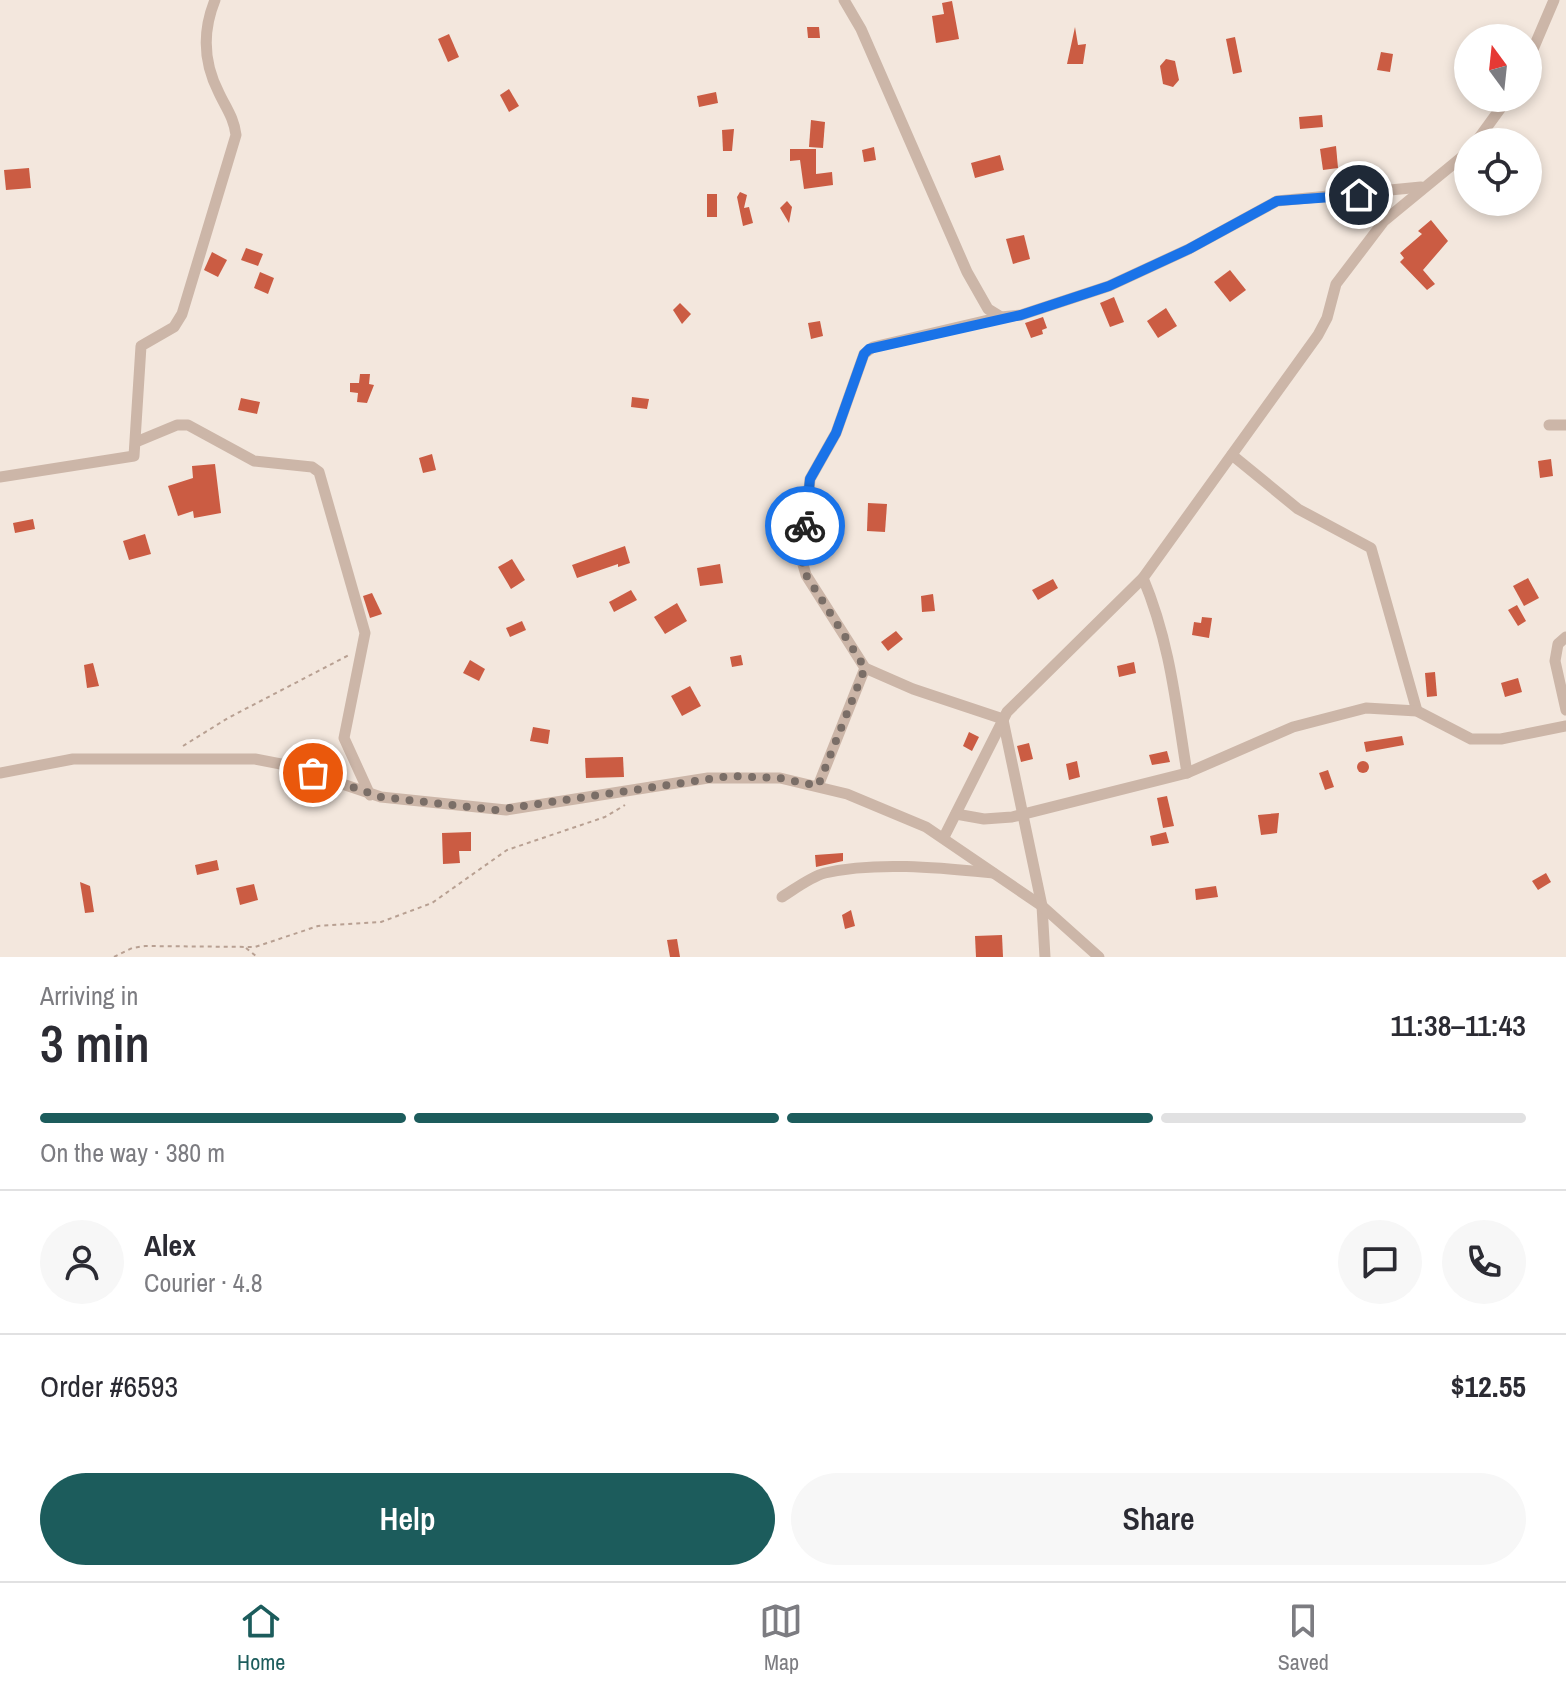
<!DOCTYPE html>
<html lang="en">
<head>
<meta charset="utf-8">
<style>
	body { margin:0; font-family:"Archivo Narrow",sans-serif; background:#f7f7f7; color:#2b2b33; height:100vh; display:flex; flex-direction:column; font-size:30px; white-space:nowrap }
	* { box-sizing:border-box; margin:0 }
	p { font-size:26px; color:#7c7c81 }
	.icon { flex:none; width:44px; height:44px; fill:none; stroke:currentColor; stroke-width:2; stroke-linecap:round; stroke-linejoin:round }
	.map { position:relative; height:957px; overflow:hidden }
	.drawer { display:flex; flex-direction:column; background:#fff; flex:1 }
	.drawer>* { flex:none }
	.needle { width:52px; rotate:345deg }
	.tools { position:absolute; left:1454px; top:24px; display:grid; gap:16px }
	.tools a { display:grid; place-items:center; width:88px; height:88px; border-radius:50%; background:#fff; box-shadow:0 4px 12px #0003; font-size:40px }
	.pin { position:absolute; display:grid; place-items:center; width:68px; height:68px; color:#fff; margin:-34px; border:4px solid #fff; border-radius:50%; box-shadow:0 2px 8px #0007 }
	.courier { position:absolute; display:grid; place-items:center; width:80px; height:80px; margin:-40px; border:6px solid #1a73e8; border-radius:50%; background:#fff; color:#222; box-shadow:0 2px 10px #0007 }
	.summary em { font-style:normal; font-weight:600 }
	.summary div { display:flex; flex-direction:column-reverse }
	.summary { display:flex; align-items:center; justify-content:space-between; height:136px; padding:0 40px }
	h1 { font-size:52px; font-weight:600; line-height:60px }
	.bar { display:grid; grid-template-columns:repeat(4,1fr); gap:12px 8px; align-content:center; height:96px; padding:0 40px }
	.bar i { height:10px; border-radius:6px; background:#e1e1e2 }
	.bar .selected { background:#1c5c5c }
	.bar p { grid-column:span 4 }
	.line { display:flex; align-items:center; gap:20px; padding:0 40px; border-top:2px solid #e1e1e2 }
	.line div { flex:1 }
	.round { display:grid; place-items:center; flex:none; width:84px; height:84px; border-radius:42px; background:#f7f7f7 }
	.primary-button { display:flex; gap:16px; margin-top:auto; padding:16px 40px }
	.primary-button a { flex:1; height:92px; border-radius:48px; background:#1c5c5c; color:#fff; font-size:32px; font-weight:600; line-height:92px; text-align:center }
	.primary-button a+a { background:#f7f7f7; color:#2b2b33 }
	.tab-bar { display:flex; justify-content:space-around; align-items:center; height:112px; border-top:2px solid #e1e1e2; background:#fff; font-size:22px; color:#7c7c81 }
	.tab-bar a { display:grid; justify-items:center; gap:4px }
	.tab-bar .selected { color:#1c5c5c }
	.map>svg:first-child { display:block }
	.building { fill:#cb5c43 }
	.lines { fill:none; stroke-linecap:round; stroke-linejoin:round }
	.path { stroke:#b8a092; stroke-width:2; stroke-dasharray:4 4; stroke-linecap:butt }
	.minor { stroke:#ccb6a8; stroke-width:11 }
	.done { stroke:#7a6e67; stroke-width:8; stroke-dasharray:0 14.4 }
	.route { stroke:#1a73e8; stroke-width:10 }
</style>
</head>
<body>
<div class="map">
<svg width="1566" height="957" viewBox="0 0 1566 957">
	<rect width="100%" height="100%" fill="#f3e7dd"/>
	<g class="building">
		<path d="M952,1L959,39L936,43L932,16L944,14L942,3Z"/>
		<path d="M807,27H819L820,38H808Z"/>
		<path d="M1075,27L1078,45L1086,44L1083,64H1067Z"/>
		<path d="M449,34L459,57L448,62L438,39Z"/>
		<path d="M1235,37L1242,72L1233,74L1226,39Z"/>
		<path d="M1381,52L1393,54L1390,72L1377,70Z"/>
		<path d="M1166,59L1175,61L1179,80L1173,87L1163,84L1160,66Z"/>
		<path d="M509,89L519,106L509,112L500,95Z"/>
		<path d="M716,92L718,103L699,107L697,96Z"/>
		<path d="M1322,115L1323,127L1300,129L1299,117Z"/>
		<path d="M811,120L825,122L823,148L809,147Z"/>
		<path d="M734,129L732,151H723L722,130Z"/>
		<path d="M1336,146L1338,168L1323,170L1320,149Z"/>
		<path d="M874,147L876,160L864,162L862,150Z"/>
		<path d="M790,149H816V174L832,172L833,185L804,189L800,160L790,161Z"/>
		<path d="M1000,155L1004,170L975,178L971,163Z"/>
		<path d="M29,168L31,188L6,190L4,170Z"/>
		<path d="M740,192L747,195L744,208L749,207L753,223L743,226L737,197Z"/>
		<rect x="707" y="194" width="10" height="23"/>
		<path d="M787,201L792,207L789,223L780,208Z"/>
		<path d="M1431,220L1448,241L1423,270L1435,284L1427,290L1400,262L1404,258L1400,253L1422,234L1418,231Z"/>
		<path d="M1024,235L1030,259L1013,264L1006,239Z"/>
		<path d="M246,248L263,254L258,266L241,260Z"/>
		<path d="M212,252L227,260L218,277L204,270Z"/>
		<path d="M1230,270L1246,290L1230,302L1214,282Z"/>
		<path d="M260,272L274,278L268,294L254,288Z"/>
		<path d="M1114,297L1124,322L1110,327L1100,303Z"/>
		<path d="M680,303L691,314L682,324L673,310Z"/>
		<path d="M1166,308L1177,326L1158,338L1147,321Z"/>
		<path d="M1043,317L1047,328L1042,330L1043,334L1031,338L1025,323Z"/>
		<path d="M820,321L823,336L811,339L808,323Z"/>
		<path d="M360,374H370L369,384L374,385L367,403L357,402L358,393L350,392V383H359Z"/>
		<path d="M632,397L649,399L647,409L631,407Z"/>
		<path d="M241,398L260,402L257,414L238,410Z"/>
		<path d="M432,454L436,470L423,473L419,458Z"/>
		<path d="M1551,459L1553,476L1540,478L1538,461Z"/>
		<path d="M215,464L221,513L194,518L193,511L178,516L168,486L193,478L192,466Z"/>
		<path d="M868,503L887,504L885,532L867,531Z"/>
		<path d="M33,519L35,529L15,533L13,523Z"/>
		<path d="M145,534L151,554L129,560L123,541Z"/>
		<path d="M625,546L630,563L618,567V564L577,578L572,565Z"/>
		<path d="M512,559L525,580L511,589L498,567Z"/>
		<path d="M720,564L723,583L700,586L697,568Z"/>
		<path d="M1528,578L1539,598L1524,606L1513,586Z"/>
		<path d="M1053,579L1058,588L1038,600L1032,590Z"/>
		<path d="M631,590L637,600L614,612L609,602Z"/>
		<path d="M372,593L382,614L370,618L363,596Z"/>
		<path d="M933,594L935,611L922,612L921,596Z"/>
		<path d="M677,603L687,621L665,634L654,617Z"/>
		<path d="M1517,605L1526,621L1518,626L1508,610Z"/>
		<path d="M1202,617L1212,618L1209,638L1192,635L1194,622L1201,623Z"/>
		<path d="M522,621L526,630L510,637L506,628Z"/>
		<path d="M896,631L903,639L888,651L881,642Z"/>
		<path d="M741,655L743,665L732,667L730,657Z"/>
		<path d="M470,660L485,669L479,681L463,673Z"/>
		<path d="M1134,662L1136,673L1119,677L1117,666Z"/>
		<path d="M93,663L99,686L87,688L84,665Z"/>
		<path d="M1435,672L1437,696L1427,697L1425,673Z"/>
		<path d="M1518,678L1522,692L1505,697L1501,683Z"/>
		<path d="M690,686L701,706L682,716L671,696Z"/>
		<path d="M533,727L550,730L548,744L530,741Z"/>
		<path d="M969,732L979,737L972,751L963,746Z"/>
		<path d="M1402,736L1404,745L1366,752L1364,742Z"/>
		<path d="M1029,743L1033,759L1021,762L1017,746Z"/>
		<path d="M1167,751L1170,762L1152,765L1149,755Z"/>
		<path d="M623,757L624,777L586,778L585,758Z"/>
		<circle cx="1363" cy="767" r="6"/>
		<path d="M1077,761L1080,777L1069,780L1066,764Z"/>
		<path d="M1328,770L1334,787L1325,790L1319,773Z"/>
		<path d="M1167,796L1174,826L1163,828L1157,798Z"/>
		<path d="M1279,813L1277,833L1261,835L1258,815Z"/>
		<path d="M471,832V851H459L460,863L443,864L442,833Z"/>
		<path d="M1166,832L1169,843L1152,846L1150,836Z"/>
		<path d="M843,853V861L816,867L815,855Z"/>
		<path d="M217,860L219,870L197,875L195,865Z"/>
		<path d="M1546,873L1551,882L1538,890L1532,881Z"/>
		<path d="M80,882L90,886L94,912L85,913Z"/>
		<path d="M254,884L258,900L240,905L236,888Z"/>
		<path d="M1216,886L1218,897L1196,900L1195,889Z"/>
		<path d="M851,910L855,926L845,929L842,915Z"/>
		<path d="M1002,935L1003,957H976L975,936Z"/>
		<path d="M677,939L680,957H670L667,940Z"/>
	</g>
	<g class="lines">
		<g class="path">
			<path d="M183,746L228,718L349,655"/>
			<path d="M246,948L257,957"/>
			<path d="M114,957L132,948L145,946L255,947L318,926L381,922L432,903L507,850L605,817L625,805"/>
		</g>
		<g class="minor">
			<path d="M844,0L861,29L967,272L988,309L1001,317L1021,315L1109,286L1189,249L1277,201L1421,187"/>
			<path d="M1528,61L1554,0"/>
			<path d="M1476,142L1508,98"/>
			<path d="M1001,317L873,347L864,354L836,433L810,479L802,561L806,575L865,668L913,689L1003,719"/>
			<path d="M1549,425H1566"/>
			<path d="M136,442L177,425H188L254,461L312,467L319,472L365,633L344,738L370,795"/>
			<path d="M1232,455L1298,509L1371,548L1417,711"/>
			<path d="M0,477L134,456L141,346L174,327L182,314L236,135C234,118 226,108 219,93C203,62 202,32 215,0"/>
			<path d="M1143,578C1170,642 1176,705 1187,773"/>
			<path d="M1566,637L1558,644L1555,661L1566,710"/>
			<path d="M1003,720L1042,906L1045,957"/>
			<path d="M0,773L73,759H255L286,765L381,797L506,810L708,778H780L847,794L926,827L1042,906L1099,957"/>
			<path d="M818,786L865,668"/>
			<path d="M956,814L984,819L1012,817L1187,773L1293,727L1366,708L1417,711L1471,739H1501L1566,726"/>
			<path d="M944,837L1007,712L1143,578L1318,335L1327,318L1336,284L1384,221L1468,152"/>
			<path d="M782,897C795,889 810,877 825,873C876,861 942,868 993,873"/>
		</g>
	</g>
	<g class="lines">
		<path class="done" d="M313,773L381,797L496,810L730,776L780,778L818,786L865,668L806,575L802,561L805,526"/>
		<path class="route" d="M805,526L810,479L836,433L864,354L869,349L1021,315L1109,286L1189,249L1277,201L1359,195"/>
	</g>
</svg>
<div class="tools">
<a><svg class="needle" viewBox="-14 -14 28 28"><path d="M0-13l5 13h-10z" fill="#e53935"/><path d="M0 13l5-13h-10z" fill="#7c7c81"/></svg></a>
<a><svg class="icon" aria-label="locate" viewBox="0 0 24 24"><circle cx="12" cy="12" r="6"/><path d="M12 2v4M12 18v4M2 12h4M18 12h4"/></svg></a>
</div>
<div class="pin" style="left:313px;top:773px;background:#ea580c"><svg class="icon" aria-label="bag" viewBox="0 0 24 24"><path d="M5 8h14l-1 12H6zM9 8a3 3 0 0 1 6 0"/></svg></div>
<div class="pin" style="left:1359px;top:195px;background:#1f2937"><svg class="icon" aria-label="home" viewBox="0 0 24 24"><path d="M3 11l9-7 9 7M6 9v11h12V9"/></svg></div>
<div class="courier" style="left:805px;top:526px"><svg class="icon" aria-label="bike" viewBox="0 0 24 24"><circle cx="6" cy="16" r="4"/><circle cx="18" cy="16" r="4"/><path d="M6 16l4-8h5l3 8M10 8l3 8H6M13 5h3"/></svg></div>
</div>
<section class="drawer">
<div class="summary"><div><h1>3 min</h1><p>Arriving in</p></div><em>11:38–11:43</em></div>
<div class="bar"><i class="selected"></i><i class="selected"></i><i class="selected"></i><i></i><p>On the way · 380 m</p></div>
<div class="line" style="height:144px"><a class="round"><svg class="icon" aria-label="person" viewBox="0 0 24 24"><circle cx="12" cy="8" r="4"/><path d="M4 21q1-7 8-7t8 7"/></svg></a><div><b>Alex</b><p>Courier · 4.8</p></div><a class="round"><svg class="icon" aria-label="chat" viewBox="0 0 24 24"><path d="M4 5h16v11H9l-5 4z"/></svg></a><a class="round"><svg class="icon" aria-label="phone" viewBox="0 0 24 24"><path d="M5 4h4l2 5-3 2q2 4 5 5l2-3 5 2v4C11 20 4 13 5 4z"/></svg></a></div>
<div class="line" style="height:104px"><div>Order #6593</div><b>$12.55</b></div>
<div class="primary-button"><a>Help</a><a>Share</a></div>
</section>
<nav class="tab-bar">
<a class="selected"><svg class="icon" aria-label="home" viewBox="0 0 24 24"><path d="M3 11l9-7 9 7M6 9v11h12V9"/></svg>Home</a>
<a><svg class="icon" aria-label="map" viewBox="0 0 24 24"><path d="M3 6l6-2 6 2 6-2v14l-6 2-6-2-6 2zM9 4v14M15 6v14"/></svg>Map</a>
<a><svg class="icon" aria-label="saved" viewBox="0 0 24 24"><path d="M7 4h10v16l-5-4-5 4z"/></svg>Saved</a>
</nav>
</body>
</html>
